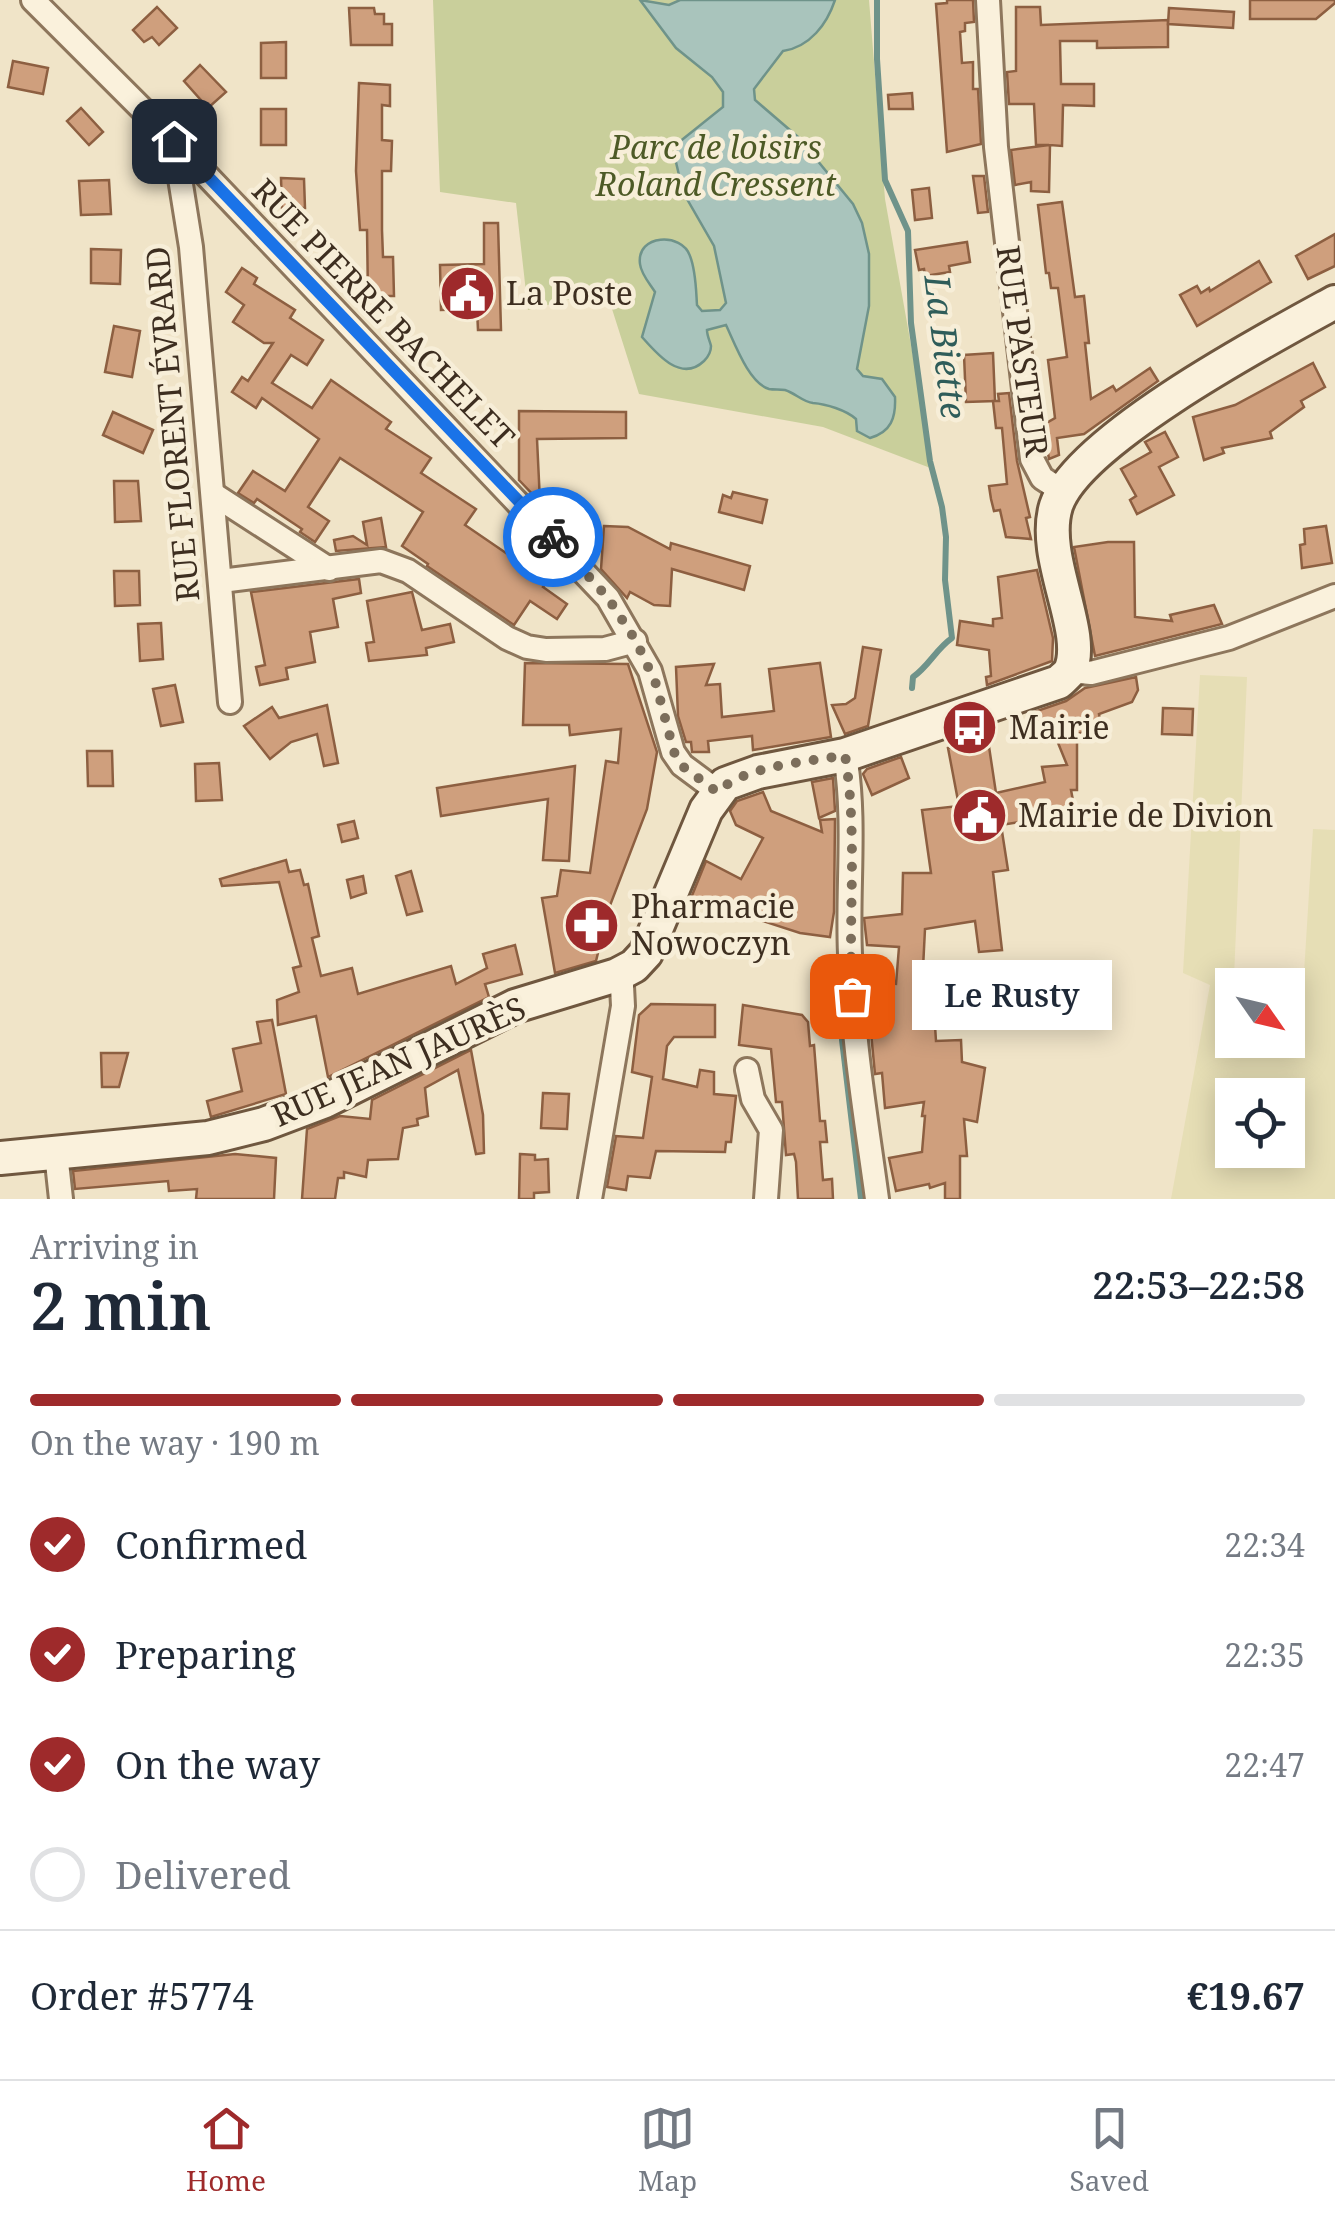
<!DOCTYPE html>
<html lang="en">
<head>
<meta charset="utf-8">
<style>
	body { margin:0; font-family:"Noto Serif",serif; background:#f6f6f7; color:#1f2937; height:100vh; display:flex; flex-direction:column; font-size:38px; white-space:nowrap }
	* { box-sizing:border-box; margin:0 }
	p { font-size:32px; color:#747a83 }
	.icon { flex:none; width:55px; height:55px; fill:none; stroke:currentColor; stroke-width:2; stroke-linecap:round; stroke-linejoin:round }
	.map { position:relative; height:1199px; overflow:hidden }
	.details { display:flex; flex-direction:column; background:#fff; flex:1 }
	.details>* { flex:none }
	.needle { width:65px; rotate:124deg }
	.fabs { position:absolute; left:1215px; top:968px; display:grid; gap:20px }
	.fabs a { display:grid; place-items:center; width:90px; height:90px; border-radius:0px; background:#fff; box-shadow:0 5px 25px #0003; font-size:50px }
	.pin { position:absolute; display:grid; place-items:center; width:85px; height:85px; color:#fff; margin:-42px; border-radius:20px; box-shadow:0 5px 15px #0006 }
	.courier { position:absolute; display:grid; place-items:center; width:100px; height:100px; margin:-50px; border:8px solid #1a73e8; border-radius:50%; background:#fff; color:#222; box-shadow:0 2px 12px #0007 }
	.bubble { position:absolute; height:70px; border-radius:0px; background:#fff; box-shadow:0 5px 25px #0003; font-size:32px; font-weight:600; line-height:70px; text-align:center }
	.headline em { font-style:normal; font-weight:600 }
	.headline div { display:flex; flex-direction:column-reverse }
	.headline { display:flex; align-items:center; justify-content:space-between; height:170px; padding:0 30px }
	h1 { font-size:65px; font-weight:600; line-height:75px }
	.bar { display:grid; grid-template-columns:repeat(4,1fr); gap:15px 10px; align-content:center; height:120px; padding:0 30px }
	.bar i { height:12px; border-radius:8px; background:#e0e1e3 }
	.bar .active { background:#9e2a2b }
	.bar p { grid-column:span 4 }
	.line { display:flex; align-items:center; gap:25px; padding:0 30px; border-top:2px solid #e0e1e3 }
	.line div { flex:1 }
	ol { padding:0 30px; list-style:none }
	li { display:flex; align-items:center; gap:30px; height:110px }
	li p { margin-inline-start:auto }
	li .icon { padding:10px; border-radius:50%; background:#9e2a2b; color:#fff; stroke-width:4 }
	li:last-child { color:#747a83 }
	li i { width:55px; height:55px; border:5px solid #e0e1e3; border-radius:50% }
	.dock { display:flex; justify-content:space-around; align-items:center; height:140px; border-top:2px solid #e0e1e3; background:#fff; font-size:28px; color:#747a83 }
	.dock a { display:grid; justify-items:center; gap:5px }
	.dock .active { color:#9e2a2b }
	.map>svg:first-child { display:block }
	.farmland { fill:#e6deb5; fill-rule:evenodd }
	.green { fill:#c9cf9b }
	.water { fill:#a9c4bc; stroke:#6f938a; stroke-width:2.5 }
	.lines { fill:none; stroke-linecap:round; stroke-linejoin:round }
	.stream { stroke:#6f938a; stroke-width:6 }
	.building { fill:#cf9f7d; stroke:#8d5f41; stroke-width:2.5 }
	.minor-casing { stroke:#8d765c; stroke-width:28 }
	.secondary-casing { stroke:#6f573f; stroke-width:38 }
	.minor { stroke:#faf1dc; stroke-width:22 }
	.secondary { stroke:#faf1dc; stroke-width:32 }
	.done { stroke:#7c6e5b; stroke-width:10; stroke-dasharray:0 18 }
	.route { stroke:#1a73e8; stroke-width:12 }
	.labels { text-anchor:middle; stroke-width:9; stroke-linejoin:round; paint-order:stroke }
	.park-label { font-size:32px; font-style:italic; fill:#4d5a26; stroke:#f7eed8 }
	.poi-label { font-size:32px; fill:#3d2e20; stroke:#f7eed8; text-anchor:start }
	.street-label { font-size:32px; fill:#3d2e20; stroke:#f7eed8 }
	.water-label { font-size:35px; font-style:italic; fill:#2f5d5a; stroke:#f7eed8 }
</style>
</head>
<body>
<div class="map">
<svg width="1335" height="1199" viewBox="0 0 1335 1199">
	<rect width="100%" height="100%" fill="#f0e4c8"/>
	<path class="farmland" d="M1200,675L1247,677L1234,977L1277,985H1232V1040H1288V987L1303,989L1313,829L1335,830V1199H1171L1210,985L1183,973ZM1232,1095H1288V1150H1232Z"/>
	<path class="green" d="M433,0H869L885,199L933,469L823,427L639,394L606,290L528,310L516,203L440,192Z"/>
	<path class="water" d="M640,0L669,5L680,0H835C827,24 810,47 783,51L754,89L755,100L798,137L853,204L862,223L869,254V306L857,369L863,376L882,379L895,397C896,418 891,432 870,438L857,431L856,419C846,410 826,404 813,403C803,402 795,393 785,390C780,389 774,390 769,389C749,383 735,344 726,325L707,330C707,336 710,341 711,346C711,352 708,357 704,361C681,383 657,354 642,337L655,292C650,284 641,274 640,264C636,234 682,232 690,256C696,271 696,290 697,305L702,311L720,310L726,303L714,246L683,192L675,158L678,143L723,107V92L712,77L676,48Z"/>
	<g class="lines">
		<g class="stream">
			<path d="M877,0V59L885,180L908,231L911,323L930,461L942,507L946,537L945,580L952,638C936,649 929,666 913,677L912,688"/>
			<path d="M842,1040L861,1199"/>
		</g>
	</g>
	<g class="building">
		<path d="M947,0H973L974,22L965,23V31L960,32L962,63L973,62V89H978L981,144L947,152L936,4L947,3Z"/>
		<path d="M1250,0H1335V3L1316,19H1250Z"/>
		<path d="M157,7L177,28L159,45L152,37L144,42L133,30Z"/>
		<path d="M1016,7H1040L1041,25L1168,20V47L1097,48V41H1060L1061,84H1094V106L1063,105L1062,146L1050,145L1049,192L1031,191V182L1015,185L1011,150L1049,145H1036L1034,104H1009L1007,72L1016,71Z"/>
		<path d="M349,8H374L375,14H384V24H392V45H351Z"/>
		<path d="M1169,8L1234,12L1233,28L1168,24Z"/>
		<path d="M286,42V78H261V43Z"/>
		<path d="M13,61L48,68L43,94L8,87Z"/>
		<path d="M200,65L226,92L208,108L184,81Z"/>
		<path d="M359,83L390,85V106L382,105V140L392,141L391,171H382V230L383,257H393L394,296H368L367,230H360L356,171Z"/>
		<path d="M912,93L913,109H889L888,95Z"/>
		<path d="M81,108L103,132L89,145L67,121Z"/>
		<rect x="261" y="109" width="25" height="36"/>
		<path d="M973,176H984L988,212L978,213Z"/>
		<path d="M281,178L304,179L305,208H282Z"/>
		<path d="M109,180L111,214L81,215L79,181Z"/>
		<path d="M929,188L932,218L915,220L912,190Z"/>
		<path d="M1062,202L1075,297L1084,296L1089,343H1085L1091,399L1113,386L1116,391L1150,368L1158,381L1084,434L1057,438L1059,455L1049,459L1043,425L1055,418L1048,360L1067,357L1058,288H1051L1049,273H1046L1038,205Z"/>
		<path d="M484,223H498L501,330H478L477,309L441,310L440,265L484,264Z"/>
		<path d="M1335,234V266L1308,279L1296,256Z"/>
		<path d="M967,242L970,262L949,266L950,272L925,276L924,269L919,270L915,250Z"/>
		<path d="M91,249L121,250L120,284L91,283Z"/>
		<path d="M1259,261L1271,282L1197,326L1180,295L1197,286L1201,293L1209,288L1210,291Z"/>
		<path d="M242,268L257,278L254,284L295,310L290,318L323,340L307,365L291,355L272,383L312,408L331,380L391,422L386,429L431,458L421,473L476,509L465,525L547,581L543,587L567,604L557,619L530,601L514,625L427,566L428,564L402,546L423,512L340,458L308,507L329,521L315,542L300,532L302,529L257,499L254,503L238,493L253,471L285,491L319,439L262,398L256,408L232,392L242,377L248,381L273,343H264L233,322L244,305L226,292Z"/>
		<path d="M114,326L140,331L132,377L105,372Z"/>
		<path d="M993,353L995,401L966,402L964,355Z"/>
		<path d="M1313,363L1325,387L1301,401L1304,407L1270,432L1272,438L1222,448L1224,453L1204,460L1193,417L1235,405Z"/>
		<path d="M1009,393L1017,461L1030,517L1026,518L1031,539L1006,537L1000,510L994,511L991,499L989,486L1007,484L1002,428H996L993,401H999L998,394Z"/>
		<path d="M519,411L626,412V438L537,439L540,502L519,480Z"/>
		<path d="M113,412L153,430L143,453L103,435Z"/>
		<path d="M1165,432L1178,457L1159,467L1174,495L1137,514L1130,500L1136,496L1121,469L1151,452L1145,442Z"/>
		<path d="M114,481H138L141,521L115,522Z"/>
		<path d="M733,492L767,500L762,523L719,512L723,495L731,498Z"/>
		<path d="M381,518L386,547L336,551L334,540L353,536L367,545L363,522Z"/>
		<path d="M604,526L628,527L670,549L671,543L750,566L744,590L672,569L670,606L654,605L630,592L627,598L601,569Z"/>
		<path d="M1326,526L1332,563L1302,568L1300,545L1305,544L1304,529Z"/>
		<path d="M1108,542H1134L1135,617L1172,621L1170,615L1214,605L1222,624L1095,656L1074,547Z"/>
		<path d="M1037,570L1053,638L1052,661L987,685L986,677L991,676L989,650L957,645L960,621L993,626V619L1002,618L998,577Z"/>
		<path d="M114,571H139L140,605L115,606Z"/>
		<path d="M359,579L361,593L333,599L338,627L310,632L315,662L286,668L288,679L260,685L256,667L265,665L251,592Z"/>
		<path d="M412,592L422,630L450,624L454,642L426,648L427,655L369,661L366,643L374,642L367,601Z"/>
		<path d="M161,623L163,659L140,661L138,624Z"/>
		<path d="M863,647L881,650L868,726L845,734L832,705L846,704L855,698Z"/>
		<path d="M525,663L628,664L657,752L647,809L609,908L596,961L555,973L542,898L557,896L561,870L590,873L606,761L618,763L621,729L570,735L569,725H523Z"/>
		<path d="M820,663L831,737L753,750L752,736L708,741L709,752H692L691,742H686L678,716L676,667L714,664L706,685L720,684L722,717L774,711L769,669Z"/>
		<path d="M1136,677L1138,690L1132,702L1099,714L1101,727L1077,734V790H1071L1077,822L1045,827L1043,818L1001,825L1008,870L993,872L1002,950L979,952L975,921L925,929L922,988L929,989L928,996L965,999V1006L934,1010L936,1041L961,1040L962,1062L985,1068L977,1122L964,1119L967,1156H960V1199H945V1183L930,1188L929,1184L896,1191L889,1158L922,1152L925,1116H922L924,1102L885,1108L882,1073L875,1074L866,981L896,984L899,947L867,945L864,918L902,914L903,873H931L922,810L959,806L948,748L988,740L996,793L1045,782L1042,767L1067,765L1052,728L1038,733L1034,712L1066,701L1085,688Z"/>
		<path d="M175,685L183,722L161,726L153,689Z"/>
		<path d="M327,705L338,763L324,766L317,734L291,742L270,759L244,726L272,707L279,718Z"/>
		<path d="M1163,708L1193,709L1192,735L1162,734Z"/>
		<path d="M87,751H112L113,786H88Z"/>
		<path d="M901,757L909,778L872,795L863,774L867,769Z"/>
		<path d="M219,763L222,800L196,801L195,764Z"/>
		<path d="M575,766L569,861L543,860L548,799L441,816L437,788Z"/>
		<path d="M833,778L835,811L819,818L812,782Z"/>
		<path d="M763,792L771,811L822,832L820,820L835,819L834,912L830,937L800,933L691,898L706,861L741,879L763,838L736,825L730,811L737,801Z"/>
		<path d="M354,821L358,838L342,842L338,825Z"/>
		<path d="M286,860L289,872L300,870L304,885L308,884L319,936L312,938L321,976L352,968L358,994L451,966L456,984L487,968L483,954L515,945L522,974L485,984L489,997L328,1077L316,1016L278,1025L277,1000L299,992L293,968L301,966L279,882L222,886L220,879Z"/>
		<path d="M411,871L422,911L407,915L396,876Z"/>
		<path d="M363,876L366,893L351,898L347,880Z"/>
		<path d="M651,1004L715,1005V1037H674L667,1046L663,1079L697,1087L700,1070L714,1072V1094L736,1096L731,1142H726L725,1152L656,1151L650,1178L628,1176L626,1190L607,1187L616,1136L643,1138L652,1077L632,1072L639,1015Z"/>
		<path d="M743,1005L802,1015L808,1022L810,1046L814,1045L820,1121H825L827,1142H820L823,1180L832,1179L833,1199H798L796,1162L794,1154L786,1155L782,1102H776L771,1049L739,1045Z"/>
		<path d="M272,1020L286,1094L211,1117L207,1101L242,1091L233,1049L261,1043L257,1022Z"/>
		<path d="M471,1050L483,1115L484,1153L476,1154L458,1070L425,1088L428,1116L417,1119L418,1125L403,1128L398,1159L368,1160L366,1177L344,1172V1178H338L335,1199H302L307,1129L340,1116L370,1119L372,1100Z"/>
		<path d="M101,1053H128L119,1087H102Z"/>
		<path d="M543,1093L569,1094L567,1129L541,1128Z"/>
		<path d="M235,1154L276,1158L274,1199H196L197,1189L169,1191L168,1181L75,1189L73,1171Z"/>
		<path d="M520,1154L535,1155V1160L548,1159L549,1192L534,1193V1199H519Z"/>
	</g>
	<g class="lines">
		<defs>
			<g id="minor">
				<path d="M33,0L174,141L608,598L650,671L673,752L682,765L717,791"/>
				<path d="M988,0L996,147L1032,459L1042,478L1062,491"/>
				<path d="M174,141L191,247L230,702"/>
				<path d="M213,494L329,569"/>
				<path d="M221,581L381,561L408,571L507,638L527,647L546,650L605,649L635,641"/>
				<path d="M1070,671L1091,673L1229,638L1335,596"/>
				<path d="M845,755C856,821 847,888 850,954C852,1037 866,1118 877,1199"/>
				<path d="M747,1070L753,1099L771,1130L766,1199"/>
				<path d="M56,1153L61,1199"/>
				<path d="M590,1199L623,1006L622,986L617,975"/>
			</g>
			<path id="secondary" d="M0,1158L208,1138L264,1124L325,1101L515,1006L617,975L634,966L646,953L706,810L725,784L758,772L845,755L1059,682C1063,678 1067,675 1070,671C1088,632 1040,558 1056,506C1077,440 1271,337 1335,302"/>
		</defs>
		<use href="#minor" class="minor-casing"/>
		<use href="#secondary" class="secondary-casing"/>
		<use href="#minor" class="minor"/>
		<use href="#secondary" class="secondary"/>
	</g>
	<g class="lines">
		<path class="done" d="M553,537L608,598L636,641L656,684L674,752L682,766L717,792C749,764 805,763 845,755C858,834 848,916 852,996"/>
		<path class="route" d="M174,141L553,537"/>
	</g>
	<defs>
		<symbol id="civic-disc" viewBox="-11 -11 22 22"><circle r="9.5" fill="#9e2a2b" stroke="#f7eed8"/><path d="M-.6-6.5H3V-4.5H.6V-3L4-1V1h2V6H-6V1h2V-1L-.6-3ZM-1.2 2.5V6h2.4V2.5Z" fill="#fff"/></symbol>
		<symbol id="bus-disc" viewBox="-11 -11 22 22"><circle r="9.5" fill="#9e2a2b" stroke="#f7eed8"/><path d="M-5-6H5V4H4V6H2V4H-2V6H-4V4H-5ZM-3.5-4V0h7V-4ZM-3.5 1.2v1.5H-2V1.2ZM2 1.2v1.5H3.5V1.2Z" fill="#fff"/></symbol>
		<symbol id="pharmacy-disc" viewBox="-11 -11 22 22"><circle r="9.5" fill="#9e2a2b" stroke="#f7eed8"/><path d="M-2-6h4v4h4v4h-4v4h-4v-4h-4v-4h4Z" fill="#fff"/></symbol>
	</defs>
	<g fill-rule="evenodd">
		<use href="#civic-disc" x="436" y="262" width="63" height="63"/>
		<use href="#bus-disc" x="938" y="696" width="63" height="63"/>
		<use href="#civic-disc" x="948" y="784" width="63" height="63"/>
		<use href="#pharmacy-disc" x="560" y="894" width="63" height="63"/>
	</g>
	<g class="labels">
		<g class="park-label">
			<text x="716" y="159">Parc de loisirs<tspan x="716" dy="37">Roland Cressent</tspan></text>
		</g>
		<g class="poi-label">
			<text x="506" y="305">La Poste</text>
			<text x="1009" y="739">Mairie</text>
			<text x="1018" y="827">Mairie de Divion</text>
			<text x="631" y="918">Pharmacie<tspan x="631" dy="37">Nowoczyn</tspan></text>
		</g>
		<g class="street-label">
			<text transform="translate(383 314) rotate(46)" y="11">RUE PIERRE BACHELET</text>
			<text transform="translate(1022 351) rotate(82)" y="11">RUE PASTEUR</text>
			<text transform="translate(173 424) rotate(-95)" y="11">RUE FLORENT ÉVRARD</text>
			<text transform="translate(399 1062) rotate(-24)" y="11">RUE JEAN JAURÈS</text>
		</g>
		<g class="water-label">
			<text transform="translate(945 347) rotate(83)" y="12">La Biette</text>
		</g>
	</g>
</svg>
<div class="fabs">
<a><svg class="needle" viewBox="-14 -14 28 28"><path d="M0-13l5 13h-10z" fill="#e53935"/><path d="M0 13l5-13h-10z" fill="#747a83"/></svg></a>
<a><svg class="icon" aria-label="locate" viewBox="0 0 24 24"><circle cx="12" cy="12" r="6"/><path d="M12 2v4M12 18v4M2 12h4M18 12h4"/></svg></a>
</div>
<div class="pin" style="left:852px;top:996px;background:#ea580c"><svg class="icon" aria-label="bag" viewBox="0 0 24 24"><path d="M5 8h14l-1 12H6zM9 8a3 3 0 0 1 6 0"/></svg></div>
<div class="pin" style="left:174px;top:141px;background:#1f2937"><svg class="icon" aria-label="home" viewBox="0 0 24 24"><path d="M3 11l9-7 9 7M6 9v11h12V9"/></svg></div>
<div class="courier" style="left:553px;top:537px"><svg class="icon" aria-label="bike" viewBox="0 0 24 24"><circle cx="6" cy="16" r="4"/><circle cx="18" cy="16" r="4"/><path d="M6 16l4-8h5l3 8M10 8l3 8H6M13 5h3"/></svg></div>
<div class="bubble" style="left:912px;top:960px;width:200px">Le Rusty</div>
</div>
<section class="details">
<div class="headline"><div><h1>2 min</h1><p>Arriving in</p></div><em>22:53–22:58</em></div>
<div class="bar"><i class="active"></i><i class="active"></i><i class="active"></i><i></i><p>On the way · 190 m</p></div>
<ol>
<li><svg class="icon" aria-label="check" viewBox="0 0 24 24"><path d="M5 12l5 5 9-10"/></svg>Confirmed<p>22:34</p></li>
<li><svg class="icon" aria-label="check" viewBox="0 0 24 24"><path d="M5 12l5 5 9-10"/></svg>Preparing<p>22:35</p></li>
<li><svg class="icon" aria-label="check" viewBox="0 0 24 24"><path d="M5 12l5 5 9-10"/></svg>On the way<p>22:47</p></li>
<li><i></i>Delivered</li>
</ol>
<div class="line" style="height:130px"><div>Order #5774</div><b>€19.67</b></div>
</section>
<nav class="dock">
<a class="active"><svg class="icon" aria-label="home" viewBox="0 0 24 24"><path d="M3 11l9-7 9 7M6 9v11h12V9"/></svg>Home</a>
<a><svg class="icon" aria-label="map" viewBox="0 0 24 24"><path d="M3 6l6-2 6 2 6-2v14l-6 2-6-2-6 2zM9 4v14M15 6v14"/></svg>Map</a>
<a><svg class="icon" aria-label="saved" viewBox="0 0 24 24"><path d="M7 4h10v16l-5-4-5 4z"/></svg>Saved</a>
</nav>
</body>
</html>
